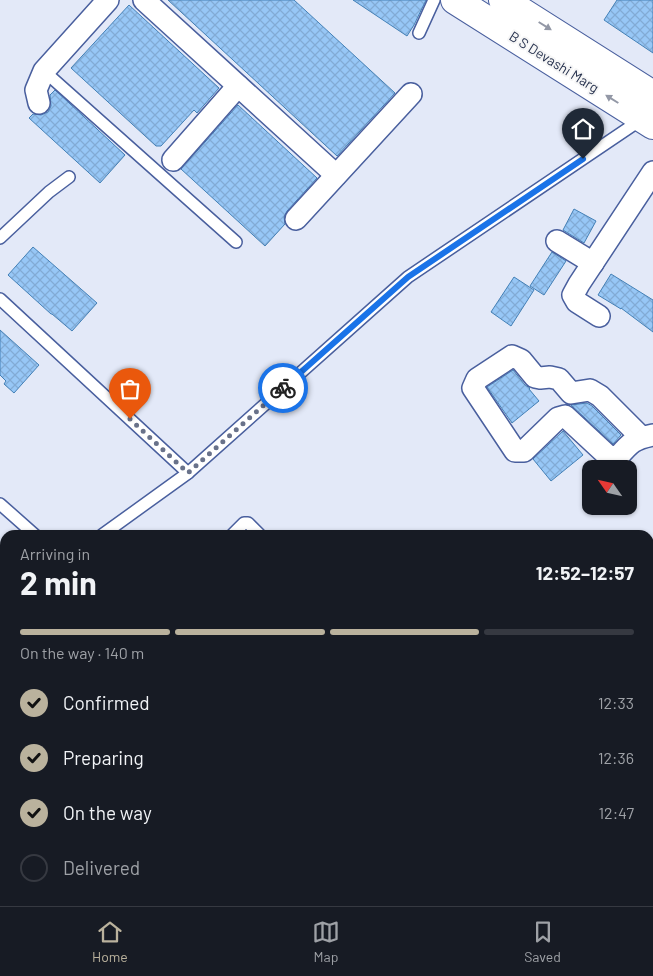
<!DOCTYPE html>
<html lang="en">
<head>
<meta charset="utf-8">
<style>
	body { margin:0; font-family:Barlow,sans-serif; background:#20242c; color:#f1f3f6; height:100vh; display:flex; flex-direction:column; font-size:19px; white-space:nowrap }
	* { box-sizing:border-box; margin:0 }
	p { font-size:16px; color:#9ea1a6 }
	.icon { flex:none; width:28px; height:28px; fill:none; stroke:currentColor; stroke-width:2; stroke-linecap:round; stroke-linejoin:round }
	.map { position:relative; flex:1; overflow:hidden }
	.side { position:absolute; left:0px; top:530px; width:654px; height:376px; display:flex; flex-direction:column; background:#171b24; border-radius:15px 15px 0 0; box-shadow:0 1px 4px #0004 }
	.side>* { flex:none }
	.needle { width:32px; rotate:304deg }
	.tools { position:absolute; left:582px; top:460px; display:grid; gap:10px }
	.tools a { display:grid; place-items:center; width:55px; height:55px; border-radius:10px; background:#171b24; box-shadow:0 1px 4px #0004; font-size:25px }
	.pin { position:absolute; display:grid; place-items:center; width:42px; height:42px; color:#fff; margin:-51px -21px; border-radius:50% 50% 50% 0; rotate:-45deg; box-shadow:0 0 5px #0007 }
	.pin .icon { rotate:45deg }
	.courier { position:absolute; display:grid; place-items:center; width:50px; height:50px; margin:-25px; border:4px solid #1a73e8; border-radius:50%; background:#fff; color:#222; box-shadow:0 1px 6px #0007 }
	.overview em { font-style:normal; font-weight:700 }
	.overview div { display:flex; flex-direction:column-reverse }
	.overview { display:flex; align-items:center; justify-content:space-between; height:85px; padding:0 20px }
	h1 { font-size:32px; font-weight:700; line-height:38px }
	.bar { display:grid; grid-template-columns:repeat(4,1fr); gap:8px 5px; align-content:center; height:60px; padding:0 20px }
	.bar i { height:6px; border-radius:4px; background:#363941 }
	.bar .current { background:#bab29d }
	.bar p { grid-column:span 4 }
	ol { padding:0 20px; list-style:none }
	li { display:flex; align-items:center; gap:15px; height:55px }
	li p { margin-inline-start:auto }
	li .icon { padding:5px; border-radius:50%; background:#bab29d; color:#111; stroke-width:4 }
	li:last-child { color:#9ea1a6 }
	li i { width:28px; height:28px; border:2px solid #363941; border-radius:50% }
	.tab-bar { display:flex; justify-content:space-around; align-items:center; height:70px; border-top:1px solid #363941; background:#171b24; font-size:14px; color:#9ea1a6 }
	.tab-bar a { display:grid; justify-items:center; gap:2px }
	.tab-bar .current { color:#bab29d }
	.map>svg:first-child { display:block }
	.built { fill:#d0dcfc }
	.industrial { fill:url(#industrial-furrows) }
	.forest { fill:url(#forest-crowns) }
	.building { fill:url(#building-cross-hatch); stroke:#4480b6 }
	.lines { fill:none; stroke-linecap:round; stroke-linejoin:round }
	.lane-casing { stroke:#495f9e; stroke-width:14 }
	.street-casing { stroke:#495f9e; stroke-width:24 }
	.secondary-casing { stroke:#495f9e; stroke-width:30 }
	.lane { stroke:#fff; stroke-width:11 }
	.street { stroke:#fff; stroke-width:21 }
	.secondary { stroke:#fff; stroke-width:28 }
	.oneway { fill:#9398a6 }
	.done { stroke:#69728a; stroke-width:5; stroke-dasharray:0 9 }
	.route { stroke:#1a73e8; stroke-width:6 }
	.labels { text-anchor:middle; stroke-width:4; stroke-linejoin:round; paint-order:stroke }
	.street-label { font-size:14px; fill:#27324e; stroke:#f6f6f6 }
</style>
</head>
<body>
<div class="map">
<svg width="653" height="906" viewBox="0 0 653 906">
	<defs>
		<pattern id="industrial-furrows" width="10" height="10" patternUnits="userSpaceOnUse" patternTransform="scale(1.25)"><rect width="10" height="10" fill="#d0dcfc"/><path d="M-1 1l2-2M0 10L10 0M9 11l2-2" fill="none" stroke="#b3bdda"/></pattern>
		<pattern id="forest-crowns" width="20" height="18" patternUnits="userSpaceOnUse" patternTransform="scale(1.25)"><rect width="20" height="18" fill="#dcbddb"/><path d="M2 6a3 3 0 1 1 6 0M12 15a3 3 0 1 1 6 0" fill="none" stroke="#b29ab4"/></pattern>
		<pattern id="building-cross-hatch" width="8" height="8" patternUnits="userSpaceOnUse" patternTransform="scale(1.25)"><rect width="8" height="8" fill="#97c7f6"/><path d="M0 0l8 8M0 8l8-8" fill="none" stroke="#82abd5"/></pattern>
	</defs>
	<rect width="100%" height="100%" fill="#e3e9f8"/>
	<g class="built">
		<path d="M5,623V901H314L309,906H0V627Z"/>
		<path d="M390,901H604L609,906H395Z"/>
	</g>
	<path class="industrial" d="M653,617V717L649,712V622Z"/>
	<path class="forest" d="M649,712L653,717V884L649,888Z"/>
	<g class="building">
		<path d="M168,0H294L395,93L337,156Z"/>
		<path d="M353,0H426L414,25L407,36Z"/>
		<path d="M617,0H653V53L604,20Z"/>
		<path d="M129,5L219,88L197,113L194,110L161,146H156L71,68Z"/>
		<path d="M55,90L125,155L100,183L29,118L33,114L41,115L48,112L51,106L50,95Z"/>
		<path d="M238,105L317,178L287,211L284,217L285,224L265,246L181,169Z"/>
		<path d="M574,209L596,221L584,243L563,230Z"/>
		<path d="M33,247L97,303L72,331L52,314H51L8,275Z"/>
		<path d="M552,252L566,261L544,295L530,286Z"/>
		<path d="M611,274L653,300V332L621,308V309L598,295Z"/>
		<path d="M514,277L534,290L511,326L491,312Z"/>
		<path d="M0,330L39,365L14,393L4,384L6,381L0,375Z"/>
		<path d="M513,370L525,385L530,388L529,389L539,401L512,423L487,387Z"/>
		<path d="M587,403L592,406L621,435L613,444L571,405Z"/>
		<path d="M563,431L583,455L551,481L533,459Z"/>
	</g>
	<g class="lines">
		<defs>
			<g id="lane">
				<path d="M419,33L434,0"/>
				<path d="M44,71L236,242"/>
				<path d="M0,238L49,192L69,177"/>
				<path d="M0,299L188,473"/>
				<path d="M0,504L35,535"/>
				<path d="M102,535L188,473L408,277L642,119"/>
				<path d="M232,535L244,523H248L260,535"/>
				<path d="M0,887L5,892"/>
				<path d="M14,901L19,906"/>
				<path d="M312,901L317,906"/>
			</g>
			<g id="street">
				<path d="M144,0L336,175"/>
				<path d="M39,103L36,90L44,71L108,0"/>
				<path d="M173,160L238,86"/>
				<path d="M296,219L411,94"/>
				<path d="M557,241L593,263"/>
				<path d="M599,316L577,302L573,295L579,284L653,172"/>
				<path d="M641,437L600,396L590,390L571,393L559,379L550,377L540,378L535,377L521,360L512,356L477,379L473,388L515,451H524L558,418L565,416L607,455L617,458C630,443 633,439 653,435"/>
				<path d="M649,584L653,579"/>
				<path d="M339,906L343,901"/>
			</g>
			<g id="secondary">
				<path d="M455,0L653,125"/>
				<path d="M503,0L653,95"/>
			</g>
		</defs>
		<use href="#lane" class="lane-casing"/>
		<use href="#street" class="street-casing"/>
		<use href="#secondary" class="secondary-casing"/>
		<use href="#lane" class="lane"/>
		<use href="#street" class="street"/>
		<use href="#secondary" class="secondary"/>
	</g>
	<defs><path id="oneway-solid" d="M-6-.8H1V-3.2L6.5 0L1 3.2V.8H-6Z" transform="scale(1.25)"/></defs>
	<g class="oneway">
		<use href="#oneway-solid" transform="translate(545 26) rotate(32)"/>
		<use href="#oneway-solid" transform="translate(612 99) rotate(-148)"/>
	</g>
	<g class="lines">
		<path class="done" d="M130,419L188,473L283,388"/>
		<path class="route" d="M283,388L408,277L583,159"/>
	</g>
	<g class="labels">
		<g class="street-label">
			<text transform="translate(554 62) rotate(32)" y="5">B S Devashi Marg</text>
		</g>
	</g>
</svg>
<div class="tools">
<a><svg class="needle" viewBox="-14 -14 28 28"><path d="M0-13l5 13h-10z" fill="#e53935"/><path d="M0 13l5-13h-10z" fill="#9ea1a6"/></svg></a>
</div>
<div class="pin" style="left:130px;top:419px;background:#ea580c"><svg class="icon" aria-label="bag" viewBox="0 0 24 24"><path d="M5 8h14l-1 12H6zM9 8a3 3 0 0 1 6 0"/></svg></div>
<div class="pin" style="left:583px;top:159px;background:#1f2937"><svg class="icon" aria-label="home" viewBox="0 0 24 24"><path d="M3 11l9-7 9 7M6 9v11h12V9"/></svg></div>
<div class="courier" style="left:283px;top:388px"><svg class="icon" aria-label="bike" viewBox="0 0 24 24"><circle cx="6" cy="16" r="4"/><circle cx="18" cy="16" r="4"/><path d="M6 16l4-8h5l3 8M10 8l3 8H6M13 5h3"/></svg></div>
<section class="side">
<div class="overview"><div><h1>2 min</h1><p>Arriving in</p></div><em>12:52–12:57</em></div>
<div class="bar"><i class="current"></i><i class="current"></i><i class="current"></i><i></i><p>On the way · 140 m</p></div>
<ol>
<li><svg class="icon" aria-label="check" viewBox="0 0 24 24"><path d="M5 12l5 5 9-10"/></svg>Confirmed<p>12:33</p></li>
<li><svg class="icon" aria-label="check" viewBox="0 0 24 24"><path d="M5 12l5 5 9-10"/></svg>Preparing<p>12:36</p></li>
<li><svg class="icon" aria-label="check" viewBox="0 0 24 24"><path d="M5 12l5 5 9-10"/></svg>On the way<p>12:47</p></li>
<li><i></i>Delivered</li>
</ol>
</section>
</div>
<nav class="tab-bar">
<a class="current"><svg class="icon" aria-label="home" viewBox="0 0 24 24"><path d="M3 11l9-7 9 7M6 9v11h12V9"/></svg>Home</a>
<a><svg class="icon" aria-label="map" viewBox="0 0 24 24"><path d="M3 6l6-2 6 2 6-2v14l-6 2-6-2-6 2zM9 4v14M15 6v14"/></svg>Map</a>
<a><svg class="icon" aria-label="saved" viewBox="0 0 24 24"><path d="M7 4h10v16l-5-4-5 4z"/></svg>Saved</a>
</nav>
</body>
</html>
